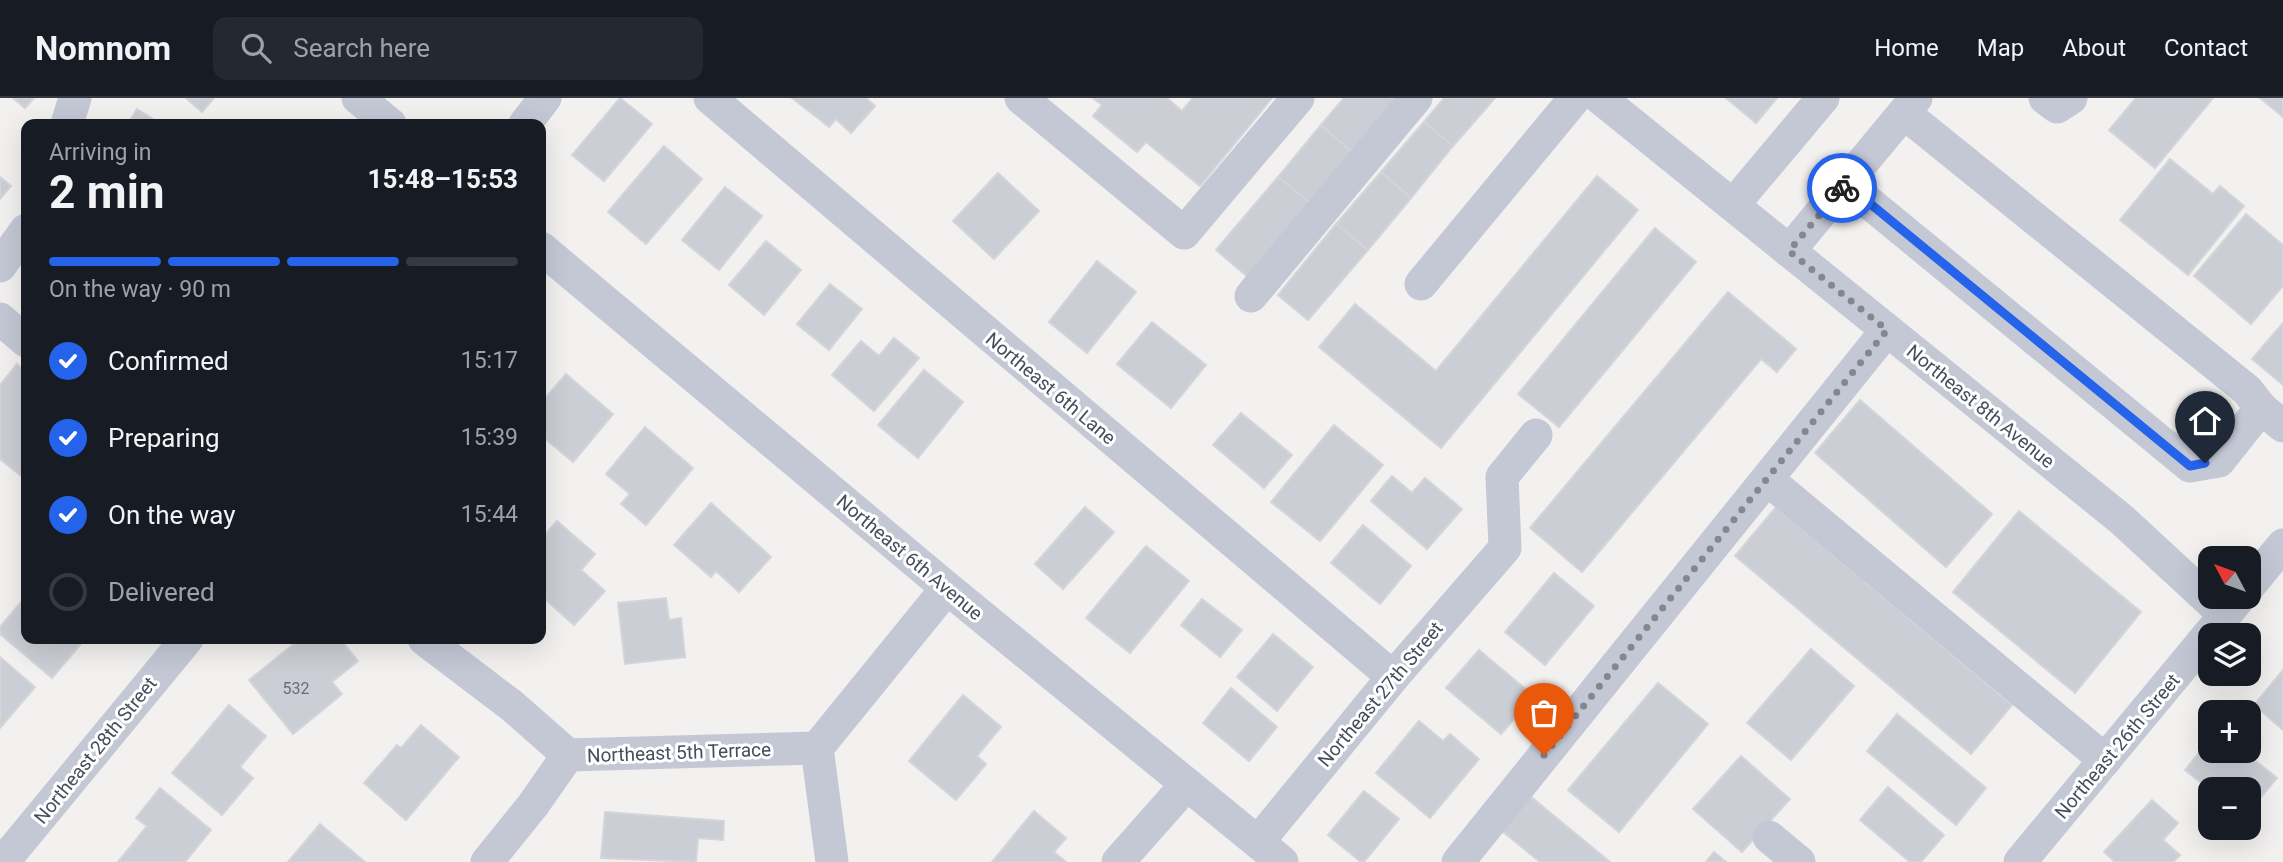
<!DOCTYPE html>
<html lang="en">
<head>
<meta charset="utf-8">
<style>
	body { margin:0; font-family:Roboto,sans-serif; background:#242831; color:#f1f3f6; height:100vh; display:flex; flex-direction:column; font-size:26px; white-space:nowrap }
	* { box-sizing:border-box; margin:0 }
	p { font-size:23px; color:#9ea1a6 }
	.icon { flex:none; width:38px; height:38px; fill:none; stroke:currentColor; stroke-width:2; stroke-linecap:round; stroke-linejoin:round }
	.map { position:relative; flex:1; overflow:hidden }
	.side { position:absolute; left:21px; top:21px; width:525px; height:525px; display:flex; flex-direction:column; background:#171b24; border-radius:14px; box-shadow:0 7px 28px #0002 }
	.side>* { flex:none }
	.needle { width:46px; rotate:311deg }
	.buttons { position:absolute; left:2198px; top:448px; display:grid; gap:14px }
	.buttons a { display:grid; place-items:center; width:63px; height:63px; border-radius:14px; background:#171b24; box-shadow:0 7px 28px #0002; font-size:35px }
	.pin { position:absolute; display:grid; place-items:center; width:60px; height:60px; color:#fff; margin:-72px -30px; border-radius:50% 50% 50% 0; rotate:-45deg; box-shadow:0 0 7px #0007 }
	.pin .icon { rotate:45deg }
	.courier { position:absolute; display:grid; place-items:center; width:70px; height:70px; margin:-35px; border:5px solid #2563eb; border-radius:50%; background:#fff; color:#222; box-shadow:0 2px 9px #0007 }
	.overview em { font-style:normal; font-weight:700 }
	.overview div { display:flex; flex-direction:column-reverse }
	.overview { display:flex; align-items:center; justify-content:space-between; height:119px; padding:0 28px }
	h1 { font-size:46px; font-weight:700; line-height:52px }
	.bar { display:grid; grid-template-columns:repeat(4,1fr); gap:10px 7px; align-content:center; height:84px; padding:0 28px }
	.bar i { height:9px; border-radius:5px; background:#363941 }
	.bar .current { background:#2563eb }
	.bar p { grid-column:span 4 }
	ol { padding:0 28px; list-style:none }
	li { display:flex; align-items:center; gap:21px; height:77px }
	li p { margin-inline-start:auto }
	li .icon { padding:7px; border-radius:50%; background:#2563eb; color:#fff; stroke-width:4 }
	li:last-child { color:#9ea1a6 }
	li i { width:38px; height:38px; border:4px solid #363941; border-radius:50% }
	header { display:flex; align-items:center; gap:42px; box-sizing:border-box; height:98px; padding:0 35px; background:#171b24; border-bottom:2px solid #363941 }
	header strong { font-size:33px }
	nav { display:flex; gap:38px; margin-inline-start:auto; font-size:24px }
	.search { width:490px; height:63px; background:#242831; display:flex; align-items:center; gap:18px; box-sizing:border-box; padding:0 24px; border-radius:14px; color:#9ea1a6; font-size:26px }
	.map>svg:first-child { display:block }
	.building { fill:#ccced5; stroke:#d4d4db; stroke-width:2 }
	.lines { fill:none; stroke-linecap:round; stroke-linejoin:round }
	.minor { stroke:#c4c8d5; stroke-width:33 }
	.done { stroke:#848690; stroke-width:7; stroke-dasharray:0 12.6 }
	.route { stroke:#2563eb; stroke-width:9 }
	.labels { text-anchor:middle; stroke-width:6; stroke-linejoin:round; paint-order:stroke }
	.number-label { font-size:16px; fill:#696d7b }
	.street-label { font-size:19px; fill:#484d5d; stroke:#fff }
</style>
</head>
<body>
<header>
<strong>Nomnom</strong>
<div class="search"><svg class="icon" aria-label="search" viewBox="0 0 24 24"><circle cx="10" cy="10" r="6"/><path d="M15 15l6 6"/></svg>Search here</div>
<nav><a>Home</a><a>Map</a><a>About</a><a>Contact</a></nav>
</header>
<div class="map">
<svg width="2283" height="764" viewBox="0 0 2283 764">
	<rect width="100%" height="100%" fill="#f2f1f0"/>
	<g class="building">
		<path d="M13,0H34L25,10Z"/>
		<path d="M186,0H214L202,14Z"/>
		<path d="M620,0L652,26L604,83L572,57Z"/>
		<path d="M792,0H866L875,8L851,35L836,21L829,29Z"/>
		<path d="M1093,0H1167L1182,13L1193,0H1272L1200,88L1146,44L1137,54L1093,18L1102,7Z"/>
		<path d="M1344,0H1396L1354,56L1321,27Z"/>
		<path d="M1495,0L1453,48L1424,24L1444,0Z"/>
		<path d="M1726,0H1777L1756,25Z"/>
		<path d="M2136,0H2213L2155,70L2109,32Z"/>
		<path d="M2260,0H2283V19Z"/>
		<path d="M137,11L161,26H128Z"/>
		<path d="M1424,24L1453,48L1411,100L1381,74Z"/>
		<path d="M1321,27L1354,56L1311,106L1278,79Z"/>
		<path d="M664,48L702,81L646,146L608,114Z"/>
		<path d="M2170,61L2213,96L2220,88L2244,108L2188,177L2120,122Z"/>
		<path d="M1381,74L1411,100L1368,152L1336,126Z"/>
		<path d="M998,75L1039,113L994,161L953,123Z"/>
		<path d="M1597,78L1638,112L1441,350L1319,249L1355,206L1436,273Z"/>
		<path d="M0,79L11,88L0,101Z"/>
		<path d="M1278,79L1311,106L1248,179L1216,152Z"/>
		<path d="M725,89L762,118L719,172L682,142Z"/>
		<path d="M2246,116L2283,147V188L2251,226L2194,178Z"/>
		<path d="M1336,126L1368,152L1308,222L1278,197Z"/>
		<path d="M1655,130L1696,164L1559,329L1518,296Z"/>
		<path d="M766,143L801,172L764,217L729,187Z"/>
		<path d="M1097,163L1136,194L1087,255L1049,224Z"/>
		<path d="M830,186L862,211L829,252L797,226Z"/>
		<path d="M1728,194L1796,251L1777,274L1761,261L1582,474L1530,430Z"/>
		<path d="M1152,224L1206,267L1171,310L1117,266Z"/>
		<path d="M2283,225V287L2252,261Z"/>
		<path d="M894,240L919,260L874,313L832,277L861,243L879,258Z"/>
		<path d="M17,266L26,274L23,291L26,294V382L0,361V287Z"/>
		<path d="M924,272L963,304L918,360L878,327Z"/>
		<path d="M566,276L613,316L573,364L541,337V305Z"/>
		<path d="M1860,302L1992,416L1946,469L1815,355Z"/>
		<path d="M1241,315L1292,357L1264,390L1213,347Z"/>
		<path d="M1334,327L1383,367L1320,443L1271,404Z"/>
		<path d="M645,329L693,370L646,427L621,406L630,396L606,376Z"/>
		<path d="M1392,378L1412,395L1425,380L1462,411L1427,451L1371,403Z"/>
		<path d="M711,405L771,459L739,494L716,473L711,479L674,447Z"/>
		<path d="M1085,409L1114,434L1063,491L1035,466Z"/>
		<path d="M1776,409L2012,607L1971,656L1735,458Z"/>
		<path d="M2019,413L2141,514L2075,595L1953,494Z"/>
		<path d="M557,423L595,456L581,472L605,493L574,527L546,502L541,508V441Z"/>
		<path d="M1363,427L1411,468L1380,506L1331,465Z"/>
		<path d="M1146,448L1189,483L1130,555L1086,520Z"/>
		<path d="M1554,475L1594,508L1545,567L1505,534Z"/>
		<path d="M26,498V541H85L52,580L0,536V529Z"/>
		<path d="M666,500L669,522L681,520L685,559L625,566L618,505Z"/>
		<path d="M1202,501L1242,532L1220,559L1181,527Z"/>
		<path d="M1273,536L1313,569L1277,613L1237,579Z"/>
		<path d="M300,541H340L358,563L332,584L342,596L293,636L249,582Z"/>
		<path d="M1811,551L1854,588L1791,662L1747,625Z"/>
		<path d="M1479,552L1534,598L1501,636L1446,590Z"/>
		<path d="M0,559L35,589L0,630Z"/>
		<path d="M2283,572V632L2254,607Z"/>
		<path d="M1658,585L1708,626L1619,734L1568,692Z"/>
		<path d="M1231,590L1277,629L1249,663L1203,625Z"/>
		<path d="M963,597L1001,629L977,658L986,666L956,702L909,663Z"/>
		<path d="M229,607L266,638L240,669L253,680L222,717L172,675Z"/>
		<path d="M1897,616L1986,690L1956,727L1867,653Z"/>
		<path d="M1419,623L1443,643L1450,636L1479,661L1430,720L1376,675Z"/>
		<path d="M421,627L459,659L406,722L364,685L397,647L401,650Z"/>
		<path d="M2210,641V653H2243L2277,680L2253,709L2249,706V691L2210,692L2185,672Z"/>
		<path d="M1741,658L1790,701L1742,754L1693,711Z"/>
		<path d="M1888,689L1944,737L1921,764H1910L1860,722Z"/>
		<path d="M160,690L211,732L185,764H118L147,728L136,720Z"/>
		<path d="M1364,693L1399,721L1364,764H1361L1328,737Z"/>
		<path d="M1530,698L1610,764H1540L1502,733Z"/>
		<path d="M2152,702L2178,725L2163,742L2180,757L2173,764H2115L2104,754Z"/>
		<path d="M1034,713L1066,740L1054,754L1066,764H992Z"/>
		<path d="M605,714L724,723L723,742L698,740L696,764L601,760Z"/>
		<path d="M320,726L365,764H288Z"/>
		<path d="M1714,754L1726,764H1706Z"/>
	</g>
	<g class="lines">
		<g class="minor">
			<path d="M358,0L390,26"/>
			<path d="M710,0L1393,579"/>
			<path d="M1021,0L1184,135L1298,0"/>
			<path d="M1600,0L2121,421L2225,517"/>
			<path d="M2045,0L2057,9L2071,0"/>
			<path d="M67,26L75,0"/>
			<path d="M525,26L545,0"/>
			<path d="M1845,85L2190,368L2219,363L2261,310L2247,292L1904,15"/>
			<path d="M1733,107L1823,0"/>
			<path d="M541,150L947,490L1282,764"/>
			<path d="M1789,153L1916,0"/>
			<path d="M0,168L26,132"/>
			<path d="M1421,186L1575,0"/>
			<path d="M1251,198L1416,0"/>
			<path d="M0,221L26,243"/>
			<path d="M2261,310L2283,328"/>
			<path d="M1767,381L2105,662"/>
			<path d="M2249,488L2283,447"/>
			<path d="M424,541L511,607L568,657L817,650"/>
			<path d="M817,650L947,490"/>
			<path d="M817,650L832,764"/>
			<path d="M1769,739L1799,764"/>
			<path d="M1258,744L1393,579L1505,450L1502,379L1536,337"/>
			<path d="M3,764L187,541"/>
			<path d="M487,764L533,707L568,657"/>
			<path d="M1118,764L1187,686"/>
			<path d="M1458,764L1887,232"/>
			<path d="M2020,764L2240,499"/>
		</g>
	</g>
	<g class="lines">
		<path class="done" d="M1544,657L1887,232L1789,153L1842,90"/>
		<path class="route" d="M1842,90L1845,85L2190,368L2205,365"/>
	</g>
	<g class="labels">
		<g class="number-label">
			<text x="296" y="596">532</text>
		</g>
		<g class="street-label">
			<text transform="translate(1051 290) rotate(40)" y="7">Northeast 6th Lane</text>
			<text transform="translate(1981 308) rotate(39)" y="7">Northeast 8th Avenue</text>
			<text transform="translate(910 459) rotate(40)" y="7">Northeast 6th Avenue</text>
			<text transform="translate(1380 596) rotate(-50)" y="7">Northeast 27th Street</text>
			<text transform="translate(2117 648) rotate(-50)" y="7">Northeast 26th Street</text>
			<text transform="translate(95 652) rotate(-51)" y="7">Northeast 28th Street</text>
			<text transform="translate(679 654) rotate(-2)" y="7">Northeast 5th Terrace</text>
		</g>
	</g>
</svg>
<div class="buttons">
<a><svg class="needle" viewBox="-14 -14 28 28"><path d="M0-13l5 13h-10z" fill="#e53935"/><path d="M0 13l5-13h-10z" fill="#9ea1a6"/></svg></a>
<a><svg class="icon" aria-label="layers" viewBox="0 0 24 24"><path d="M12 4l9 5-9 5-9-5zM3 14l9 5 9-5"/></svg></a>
<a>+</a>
<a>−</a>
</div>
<div class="pin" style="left:1544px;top:657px;background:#ea580c"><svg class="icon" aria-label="bag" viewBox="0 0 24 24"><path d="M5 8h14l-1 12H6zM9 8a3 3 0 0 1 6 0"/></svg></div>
<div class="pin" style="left:2205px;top:365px;background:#1f2937"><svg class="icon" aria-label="home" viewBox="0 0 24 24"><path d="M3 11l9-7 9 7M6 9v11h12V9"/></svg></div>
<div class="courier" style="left:1842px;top:90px"><svg class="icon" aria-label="bike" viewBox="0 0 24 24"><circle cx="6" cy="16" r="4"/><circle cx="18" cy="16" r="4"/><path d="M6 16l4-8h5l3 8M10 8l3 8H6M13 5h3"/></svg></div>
<section class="side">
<div class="overview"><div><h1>2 min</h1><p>Arriving in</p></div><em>15:48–15:53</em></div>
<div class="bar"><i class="current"></i><i class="current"></i><i class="current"></i><i></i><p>On the way · 90 m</p></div>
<ol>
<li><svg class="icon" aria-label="check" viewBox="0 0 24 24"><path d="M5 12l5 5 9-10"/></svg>Confirmed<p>15:17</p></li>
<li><svg class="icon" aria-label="check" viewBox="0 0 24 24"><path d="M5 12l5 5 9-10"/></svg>Preparing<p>15:39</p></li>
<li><svg class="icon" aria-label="check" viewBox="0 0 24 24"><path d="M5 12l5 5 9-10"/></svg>On the way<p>15:44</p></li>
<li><i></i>Delivered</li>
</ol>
</section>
</div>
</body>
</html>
